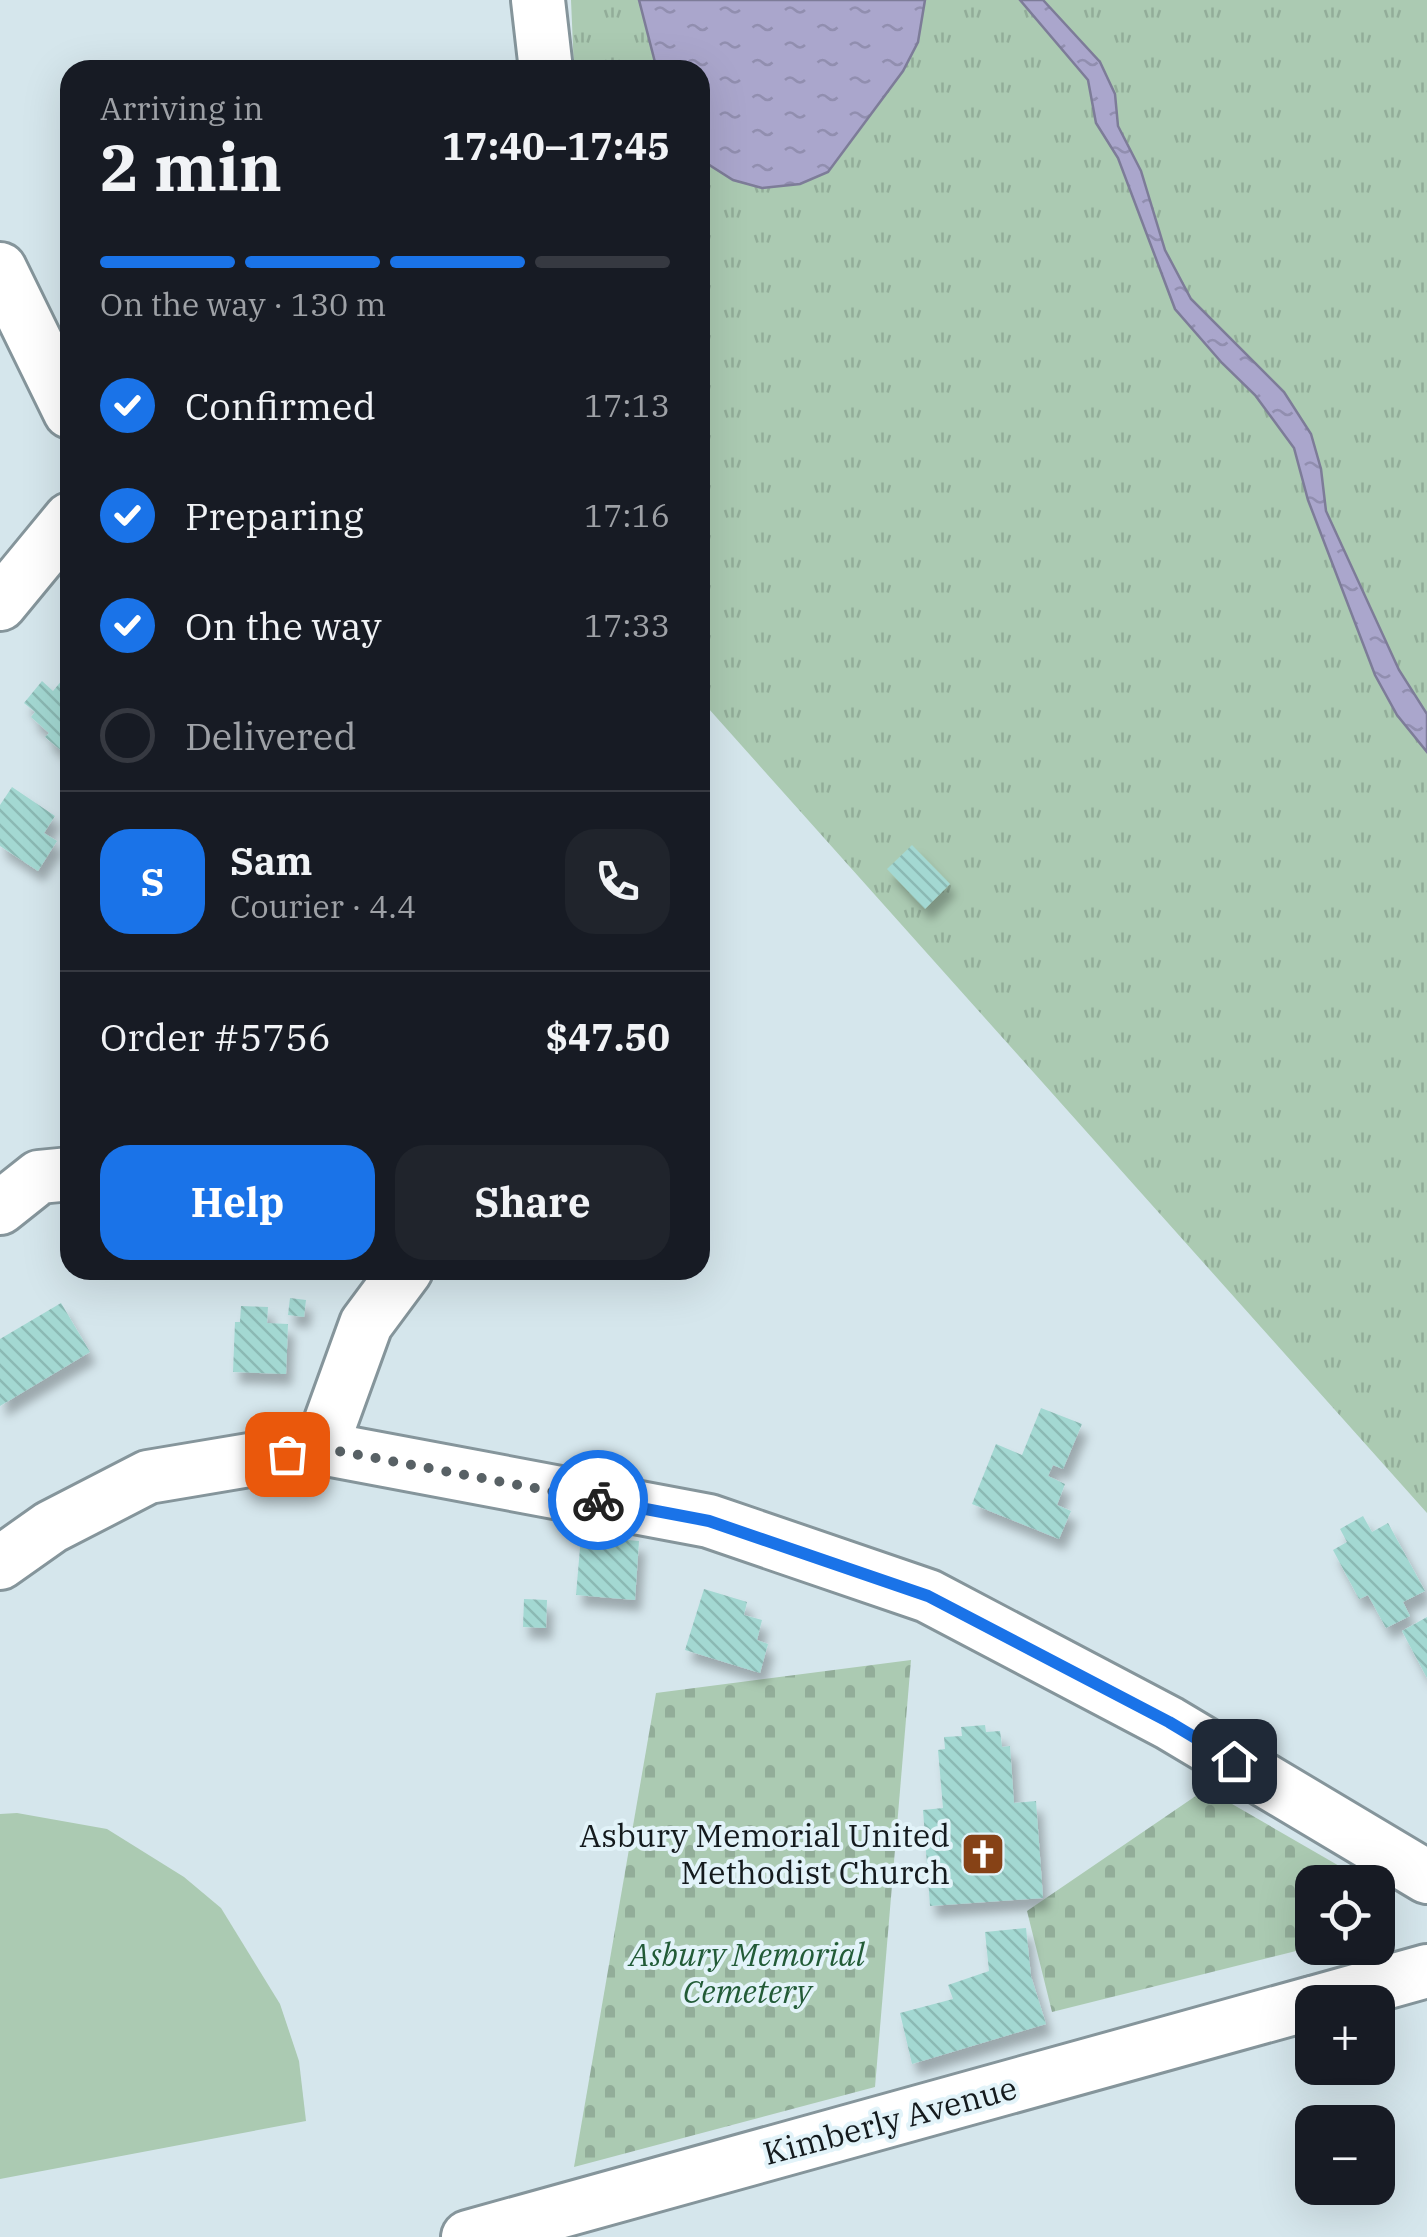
<!DOCTYPE html>
<html lang="en">
<head>
<meta charset="utf-8">
<style>
	body { margin:0; font-family:"IBM Plex Serif",serif; background:#20242c; color:#f1f3f6; height:100vh; display:flex; flex-direction:column; font-size:38px; white-space:nowrap }
	* { box-sizing:border-box; margin:0 }
	p { font-size:32px; color:#9ea1a6 }
	.icon { flex:none; width:55px; height:55px; fill:none; stroke:currentColor; stroke-width:2; stroke-linecap:round; stroke-linejoin:round }
	.map { position:relative; flex:1; overflow:hidden }
	.details { position:absolute; left:60px; top:60px; width:650px; height:1220px; display:flex; flex-direction:column; background:#171b24; border-radius:30px; box-shadow:0 10px 40px #0002 }
	.details>* { flex:none }
	.fabs { position:absolute; left:1295px; top:1865px; display:grid; gap:20px }
	.fabs a { display:grid; place-items:center; width:100px; height:100px; border-radius:20px; background:#171b24; box-shadow:0 10px 40px #0002; font-size:50px }
	.pin { position:absolute; display:grid; place-items:center; width:85px; height:85px; color:#fff; margin:-42px; border-radius:20px; box-shadow:0 5px 15px #0006 }
	.courier { position:absolute; display:grid; place-items:center; width:100px; height:100px; margin:-50px; border:8px solid #1a73e8; border-radius:50%; background:#fff; color:#222; box-shadow:0 2px 12px #0007 }
	.head em { font-style:normal; font-weight:700 }
	.head div { display:flex; flex-direction:column-reverse }
	.head { display:flex; align-items:center; justify-content:space-between; height:170px; padding:0 40px }
	h1 { font-size:65px; font-weight:700; line-height:75px }
	.bar { display:grid; grid-template-columns:repeat(4,1fr); gap:15px 10px; align-content:center; height:120px; padding:0 40px }
	.bar i { height:12px; border-radius:8px; background:#363941 }
	.bar .current { background:#1a73e8 }
	.bar p { grid-column:span 4 }
	.line { display:flex; align-items:center; gap:25px; padding:0 40px; border-top:2px solid #363941 }
	.line div { flex:1 }
	.round { display:grid; place-items:center; flex:none; width:105px; height:105px; border-radius:30px; background:#20242c }
	ol { padding:0 40px; list-style:none }
	li { display:flex; align-items:center; gap:30px; height:110px }
	li p { margin-inline-start:auto }
	li .icon { padding:10px; border-radius:50%; background:#1a73e8; color:#fff; stroke-width:4 }
	li:last-child { color:#9ea1a6 }
	li i { width:55px; height:55px; border:5px solid #363941; border-radius:50% }
	.cta { display:flex; gap:20px; margin-top:auto; padding:20px 40px }
	.cta a { flex:1; height:115px; border-radius:30px; background:#1a73e8; color:#fff; font-size:40px; font-weight:700; line-height:115px; text-align:center }
	.cta a+a { background:#20242c; color:#f1f3f6 }
	.map>svg:first-child { display:block }
	.grass { fill:url(#grass-tufts) }
	.cemetery { fill:url(#cemetery-stones) }
	.park { fill:#abcab2 }
	.water { fill:url(#water-ripples); stroke:#7d7c98; stroke-width:2.5 }
	.building { fill:url(#building-back-hatch); filter:url(#shadow) }
	.lines { fill:none; stroke-linecap:round; stroke-linejoin:round }
	.minor-casing { stroke:#85959b; stroke-width:58 }
	.minor { stroke:#fff; stroke-width:52 }
	.done { stroke:#586165; stroke-width:10; stroke-dasharray:0 18 }
	.route { stroke:#1a73e8; stroke-width:12 }
	.labels { text-anchor:middle; stroke-width:8; stroke-linejoin:round; paint-order:stroke }
	.poi-label { font-size:32px; fill:#141a1d; stroke:#e2f3f9; text-anchor:end }
	.park-label { font-size:32px; font-style:italic; fill:#225b37; stroke:#e2f3f9 }
	.street-label { font-size:32px; fill:#141a1d; stroke:#e2f3f9 }
</style>
</head>
<body>
<div class="map">
<svg width="1427" height="2237" viewBox="0 0 1427 2237">
	<defs>
		<pattern id="grass-tufts" width="24" height="20" patternUnits="userSpaceOnUse" patternTransform="scale(2.5)"><rect width="24" height="20" fill="#abcab2"/><path d="M3 7l-1-3M5 7V3M7 7l1-3M15 17l-1-3M17 17v-4M19 17l1-3" fill="none" stroke="#92ad99"/></pattern>
		<pattern id="cemetery-stones" width="16" height="16" patternUnits="userSpaceOnUse" patternTransform="scale(2.5)"><rect width="16" height="16" fill="#abcab2"/><path d="M2 7V4a2 2 0 0 1 4 0v3zM10 15v-3a2 2 0 0 1 4 0v3z" fill="#92ad99"/></pattern>
		<pattern id="water-ripples" width="26" height="14" patternUnits="userSpaceOnUse" patternTransform="scale(2.5)"><rect width="26" height="14" fill="#aaa6cc"/><path d="M2 4q2-2 4 0t4 0M15 11q2-2 4 0t4 0" fill="none" stroke="#918eaf"/></pattern>
		<pattern id="building-back-hatch" width="6" height="6" patternUnits="userSpaceOnUse" patternTransform="scale(2.5)"><rect width="6" height="6" fill="#a3d8d2"/><path d="M-1 5l2 2M0 0l6 6M5-1l2 2" fill="none" stroke="#8bb9b4"/></pattern>
		<filter id="shadow"><feDropShadow dx="6" dy="11" stdDeviation="5" flood-color="#0004"/></filter>
	</defs>
	<rect width="100%" height="100%" fill="#d5e6ec"/>
	<path class="grass" d="M571,0H1427V1513L700,699V70H574Z"/>
	<g class="cemetery">
		<path d="M911,1660L875,2087L574,2167L656,1693Z"/>
		<path d="M1206,1789L1367,1882H1312V1947L1052,2012L1027,1911Z"/>
	</g>
	<path class="park" d="M17,1813L107,1829L184,1877L221,1908L280,2004L299,2061L306,2121L0,2179V1814Z"/>
	<g class="water">
		<path d="M639,0H925L918,42L903,71L828,172L800,184L762,188L733,180L700,159V70H657Z"/>
		<path d="M1020,0H1043L1100,62L1115,94L1118,126L1141,171L1165,250L1191,299L1284,392L1311,434L1321,469L1326,511L1399,670L1427,714V752L1397,715L1375,675L1308,500L1294,448L1255,395L1222,363L1175,309L1118,158L1096,123L1088,80Z"/>
	</g>
	<g class="building">
		<path d="M68,673L70,750L68,748L64,753L45,737L49,733L31,717L35,712L24,703L42,681L53,691Z"/>
		<path d="M12,787L55,816L44,833L57,841L38,871L0,846V805Z"/>
		<path d="M912,845L950,884L925,909L887,869Z"/>
		<path d="M290,1298L306,1300L304,1317L288,1315Z"/>
		<path d="M61,1303L90,1352L0,1406V1339Z"/>
		<path d="M241,1306L268,1307L267,1323L288,1324L286,1374L233,1372L235,1322H240Z"/>
		<path d="M1041,1408L1082,1424L1063,1469L1053,1465L1048,1476L1065,1484L1057,1505L1071,1511L1059,1539L972,1504L996,1444L1022,1455Z"/>
		<path d="M1363,1516L1372,1532L1388,1523L1425,1591L1403,1602L1410,1616L1386,1628L1368,1595L1359,1599L1333,1550L1347,1542L1340,1529Z"/>
		<path d="M581,1536L639,1541L635,1600L576,1595Z"/>
		<path d="M704,1589L747,1602L744,1615L762,1620L757,1640L768,1644L760,1673L685,1650Z"/>
		<path d="M524,1599L547,1600L546,1628L523,1627Z"/>
		<path d="M1427,1617V1678L1402,1631Z"/>
		<path d="M985,1725L986,1732L1000,1731L1002,1747L1010,1746L1014,1803L1036,1801L1043,1898L930,1906L923,1810L943,1808L938,1750L945,1749L944,1737L962,1736L961,1727Z"/>
		<path d="M1026,1928L1031,1976L1046,2024L912,2064L900,2013L953,1999L948,1985L989,1971L985,1932Z"/>
	</g>
	<g class="lines">
		<defs>
			<g id="minor">
				<path d="M538,0L546,70"/>
				<path d="M0,269L70,412"/>
				<path d="M0,604L70,519"/>
				<path d="M0,1208L39,1177L70,1174"/>
				<path d="M321,1448L366,1324L406,1270"/>
				<path d="M0,1563L51,1527L148,1477L321,1448L709,1521L928,1596L1169,1723L1427,1877"/>
				<path d="M1316,2002L1427,1971"/>
				<path d="M468,2237L1312,2003"/>
			</g>
		</defs>
		<use href="#minor" class="minor-casing"/>
		<use href="#minor" class="minor"/>
	</g>
	<g class="lines">
		<path class="done" d="M287,1454L322,1448L598,1500"/>
		<path class="route" d="M598,1500L709,1521L928,1596L1169,1722L1234,1761"/>
	</g>
	<defs>
		<symbol id="church-square" viewBox="-11 -11 22 22"><rect x="-9" y="-9" width="18" height="18" rx="4" fill="#864216" stroke="#e2f3f9"/><path d="M-1.2-6h2.4v3.5h3.3v2.4h-3.3V6h-2.4V-.1h-3.3v-2.4h3.3Z" fill="#fff"/></symbol>
	</defs>
	<g fill-rule="evenodd">
		<use href="#church-square" x="958" y="1829" width="50" height="50"/>
	</g>
	<g class="labels">
		<g class="poi-label">
			<text x="950" y="1847">Asbury Memorial United<tspan x="950" dy="37">Methodist Church</tspan></text>
		</g>
		<g class="park-label">
			<text x="747" y="1966">Asbury Memorial<tspan x="747" dy="37">Cemetery</tspan></text>
		</g>
		<g class="street-label">
			<text transform="translate(890 2121) rotate(-15)" y="11">Kimberly Avenue</text>
		</g>
	</g>
</svg>
<div class="fabs">
<a><svg class="icon" aria-label="locate" viewBox="0 0 24 24"><circle cx="12" cy="12" r="6"/><path d="M12 2v4M12 18v4M2 12h4M18 12h4"/></svg></a>
<a>+</a>
<a>−</a>
</div>
<div class="pin" style="left:287px;top:1454px;background:#ea580c"><svg class="icon" aria-label="bag" viewBox="0 0 24 24"><path d="M5 8h14l-1 12H6zM9 8a3 3 0 0 1 6 0"/></svg></div>
<div class="pin" style="left:1234px;top:1761px;background:#1f2937"><svg class="icon" aria-label="home" viewBox="0 0 24 24"><path d="M3 11l9-7 9 7M6 9v11h12V9"/></svg></div>
<div class="courier" style="left:598px;top:1500px"><svg class="icon" aria-label="bike" viewBox="0 0 24 24"><circle cx="6" cy="16" r="4"/><circle cx="18" cy="16" r="4"/><path d="M6 16l4-8h5l3 8M10 8l3 8H6M13 5h3"/></svg></div>
<section class="details">
<div class="head"><div><h1>2 min</h1><p>Arriving in</p></div><em>17:40–17:45</em></div>
<div class="bar"><i class="current"></i><i class="current"></i><i class="current"></i><i></i><p>On the way · 130 m</p></div>
<ol>
<li><svg class="icon" aria-label="check" viewBox="0 0 24 24"><path d="M5 12l5 5 9-10"/></svg>Confirmed<p>17:13</p></li>
<li><svg class="icon" aria-label="check" viewBox="0 0 24 24"><path d="M5 12l5 5 9-10"/></svg>Preparing<p>17:16</p></li>
<li><svg class="icon" aria-label="check" viewBox="0 0 24 24"><path d="M5 12l5 5 9-10"/></svg>On the way<p>17:33</p></li>
<li><i></i>Delivered</li>
</ol>
<div class="line" style="height:180px"><b class="round" style="background:#1a73e8;color:#fff">S</b><div><b>Sam</b><p>Courier · 4.4</p></div><a class="round"><svg class="icon" aria-label="phone" viewBox="0 0 24 24"><path d="M5 4h4l2 5-3 2q2 4 5 5l2-3 5 2v4C11 20 4 13 5 4z"/></svg></a></div>
<div class="line" style="height:130px"><div>Order #5756</div><b>$47.50</b></div>
<div class="cta"><a>Help</a><a>Share</a></div>
</section>
</div>
</body>
</html>
